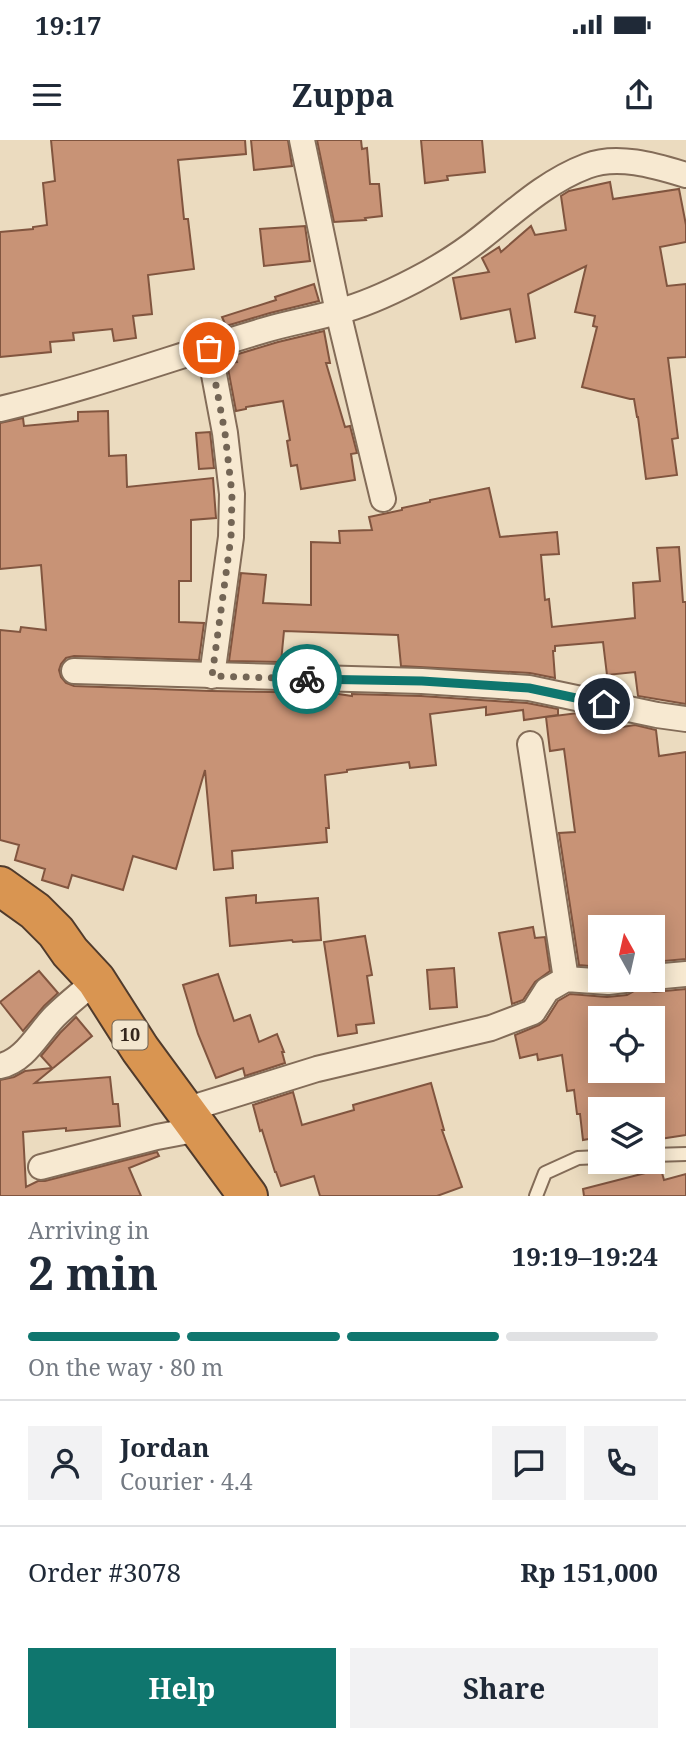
<!DOCTYPE html>
<html lang="en">
<head>
<meta charset="utf-8">
<style>
	body { margin:0; font-family:"Noto Serif",serif; background:#f2f2f3; color:#1f2937; height:100vh; display:flex; flex-direction:column; font-size:26px; white-space:nowrap }
	* { box-sizing:border-box; margin:0 }
	p { font-size:23px; color:#747a83 }
	.icon { flex:none; width:38px; height:38px; fill:none; stroke:currentColor; stroke-width:2; stroke-linecap:round; stroke-linejoin:round }
	.map { position:relative; height:1056px; overflow:hidden }
	.drawer { display:flex; flex-direction:column; background:#fff; flex:1 }
	.drawer>* { flex:none }
	.needle { width:46px; rotate:352deg }
	.fabs { position:absolute; left:588px; top:775px; display:grid; gap:14px }
	.fabs a { display:grid; place-items:center; width:77px; height:77px; border-radius:0px; background:#fff; box-shadow:0 4px 18px #0003; font-size:35px }
	.pin { position:absolute; display:grid; place-items:center; width:60px; height:60px; color:#fff; margin:-30px; border:4px solid #fff; border-radius:50%; box-shadow:0 2px 7px #0007 }
	.courier { position:absolute; display:grid; place-items:center; width:70px; height:70px; margin:-35px; border:5px solid #0f766e; border-radius:50%; background:#fff; color:#222; box-shadow:0 2px 9px #0007 }
	.overview em { font-style:normal; font-weight:700 }
	.overview div { display:flex; flex-direction:column-reverse }
	.overview { display:flex; align-items:center; justify-content:space-between; height:119px; padding:0 28px }
	h1 { font-size:46px; font-weight:700; line-height:52px }
	.bar { display:grid; grid-template-columns:repeat(4,1fr); gap:10px 7px; align-content:center; height:84px; padding:0 28px }
	.bar i { height:9px; border-radius:5px; background:#e0e1e3 }
	.bar .current { background:#0f766e }
	.bar p { grid-column:span 4 }
	.line { display:flex; align-items:center; gap:18px; padding:0 28px; border-top:2px solid #e0e1e3 }
	.line div { flex:1 }
	.round { display:grid; place-items:center; flex:none; width:74px; height:74px; border-radius:0px; background:#f2f2f3 }
	.action { display:flex; gap:14px; margin-top:auto; padding:14px 28px }
	.action a { flex:1; height:80px; border-radius:0px; background:#0f766e; color:#fff; font-size:28px; font-weight:700; line-height:80px; text-align:center }
	.action a+a { background:#f2f2f3; color:#1f2937 }
	.status { display:flex; justify-content:space-between; align-items:center; height:49px; padding:0 35px; background:#fff; direction:ltr }
	.status svg { height:19px; fill:currentColor }
	header { display:flex; justify-content:space-between; align-items:center; height:91px; padding:0 28px; background:#fff; font-size:32px; font-weight:700 }
	.map>svg:first-child { display:block }
	.building { fill:#c89376; stroke:#81553f; stroke-width:2; fill-rule:evenodd }
	.lines { fill:none; stroke-linecap:round; stroke-linejoin:round }
	.lane-casing { stroke:#836c58; stroke-width:16 }
	.street-casing { stroke:#836c58; stroke-width:28 }
	.highway-casing { stroke:#503b2c; stroke-width:42 }
	.lane { stroke:#f7e9d1; stroke-width:12 }
	.street { stroke:#f7e9d1; stroke-width:24 }
	.highway { stroke:#d99551; stroke-width:38 }
	.done { stroke:#736555; stroke-width:7; stroke-dasharray:0 12.6 }
	.route { stroke:#0f766e; stroke-width:9 }
	.labels { text-anchor:middle; stroke-width:7; stroke-linejoin:round; paint-order:stroke }
	.shield { fill:#f3e6ce; stroke:#6d6051; stroke-width:2 }
	.shield-label { font-size:18px; font-weight:bold; fill:#33261c }
</style>
</head>
<body>
<div class="status"><b>19:17</b><svg viewBox="0 0 49 12"><path d="M0 12V9h3v3zM5 12V6h3v6zM10 12V3h3v9zM15 12V0h3v12zM26 1h20v11H26zM47 4h2v5h-2z"/></svg></div>
<header><svg class="icon" aria-label="menu" viewBox="0 0 24 24"><path d="M4 6h16M4 12h16M4 18h16"/></svg>Zuppa<svg class="icon" aria-label="share" viewBox="0 0 24 24"><path d="M12 15V3M7 8l5-5 5 5M5 13v7h14v-7"/></svg></header>
<div class="map">
<svg width="686" height="1056" viewBox="0 0 686 1056">
	<rect width="100%" height="100%" fill="#ebdbbf"/>
	<g class="building">
		<path d="M51,0H245L246,14L178,20L184,79H188L194,129L148,135L152,174L133,176L136,198L114,201L112,189L73,193L74,200L50,202L51,212L0,217V92L33,89V87L47,85L43,43L55,41Z"/>
		<path d="M251,0H288L292,26L254,30Z"/>
		<path d="M317,0H361L362,9L367,8L370,44H379L382,76L365,78L366,80L334,82Z"/>
		<path d="M421,0H482L485,32L447,36L448,40L425,43Z"/>
		<path d="M610,42L613,59L679,49L686,85V102L660,107L667,146L686,144V217L668,218L678,298L672,299L677,335L646,339L638,277H637L634,259H630L582,247L597,187L593,186L595,176L575,172L586,126L528,154L535,198L516,202L510,169L461,179L453,138L489,132L482,118L499,107L501,112L531,86L535,95L566,90L561,56L569,51Z"/>
		<path d="M305,86L310,121L264,126L260,89Z"/>
		<path d="M314,144L319,161L270,173L226,186L222,177L276,160L275,157Z"/>
		<path d="M324,191L330,223H326L345,287L350,286L357,313L351,314L355,340L301,349L297,325L291,326L287,301L290,300L283,261L246,267V269L236,271L227,223L237,222L235,215L278,202Z"/>
		<path d="M108,271L109,316L126,315L127,347L213,338L216,378L191,380V441H179V482L204,483L199,520L74,516L66,518L61,524L59,530L61,537L66,543L74,546L211,551L332,553L352,556V554L421,556L527,563L558,569V575L524,580L523,570L486,575V567L430,574L436,625L410,628L409,622L347,630V632L325,635L329,688H326L327,702L232,711L233,728L214,730L205,630L176,729L133,716L123,750L72,735L68,748L42,740L45,729L15,720L19,705L0,700V490L20,492L21,487L46,490L41,425L0,429V283L23,278L24,286L78,281V272Z"/>
		<path d="M210,292L214,328L199,329L196,293Z"/>
		<path d="M489,348L500,397L557,392L559,414L541,415L545,460L549,459L552,487L635,478L633,443L660,441L657,408L679,407L683,462H686V564L638,556L635,532L607,535L603,502L555,506V511H553L555,538L530,533L401,526L398,495L284,491L281,522L229,521L241,433L266,435L263,463L311,465V402L340,403L339,391L372,390L369,377L402,370V368L430,362V360Z"/>
		<path d="M578,573L600,578L602,590L635,585L656,590L659,616L686,612V819L653,822V788H600V827L579,825L559,693L575,692L564,609L550,611L546,577Z"/>
		<path d="M256,755V763L318,758L321,800L293,802L292,800L230,806L226,758Z"/>
		<path d="M533,787L535,798L545,797L550,831L535,842L523,860L512,864L499,793Z"/>
		<path d="M365,796L372,835L367,836L374,883L356,885L357,893L338,896L324,802Z"/>
		<path d="M454,828L457,867L430,869L427,830Z"/>
		<path d="M39,831L58,853L44,866L23,891L0,862Z"/>
		<path d="M218,834L234,881L250,875L259,902L277,894L284,912H282L285,923L245,936L243,928L216,938L198,894L183,845Z"/>
		<path d="M640,842L646,850L654,852L686,849V995L653,1000V970H600V997L583,1000L580,974H577L574,950L567,951L562,915L538,920L537,914L520,918L515,895L539,885L546,880L558,861L570,854L607,857L627,855L634,851ZM600,878H653V931H600Z"/>
		<path d="M76,877L92,896L35,943L110,937L113,964H118L120,986L66,991V988L23,992L26,1047L38,1041H45L157,1012L159,1016L129,1028L141,1056H0V940L14,937L25,931L52,928L41,916L60,893Z"/>
		<path d="M431,943L444,990H442L462,1047L437,1056H320L314,1036L281,1046L276,1032H275L262,990L260,991L253,965L293,952L302,985L354,970L353,965Z"/>
		<path d="M661,1029L664,1040L686,1034V1056H584L583,1049Z"/>
	</g>
	<g class="lines">
		<defs>
			<g id="lane">
				<path d="M653,1015L686,1014"/>
				<path d="M536,1056L545,1033L578,1018L600,1017"/>
			</g>
			<g id="street">
				<path d="M302,0L338,172L383,359"/>
				<path d="M209,208L225,293L232,354L231,397L212,536"/>
				<path d="M0,269C90,248 176,216 265,190C288,183 313,179 337,172C364,165 390,153 415,140C438,128 462,113 482,97C515,71 547,41 587,26C618,14 656,26 686,35"/>
				<path d="M74,531L422,541L529,548L657,575L686,579"/>
				<path d="M530,604L566,839"/>
				<path d="M653,837L686,834"/>
				<path d="M0,926C25,921 38,893 55,876C68,863 83,852 96,840"/>
				<path d="M185,970L317,929L491,888L533,872L547,850L566,839L608,842L625,840"/>
				<path d="M41,1027L157,997L199,989"/>
			</g>
			<path id="highway" d="M0,746L35,771L56,792L70,812L96,840L140,909L248,1056"/>
		</defs>
		<use href="#lane" class="lane-casing"/>
		<use href="#street" class="street-casing"/>
		<use href="#highway" class="highway-casing"/>
		<use href="#lane" class="lane"/>
		<use href="#street" class="street"/>
		<use href="#highway" class="highway"/>
	</g>
	<g class="lines">
		<path class="done" d="M209,208L225,293L232,354L231,397L212,536L307,539"/>
		<path class="route" d="M307,539L422,541L529,548L604,564"/>
	</g>
	<g class="labels">
		<rect class="shield" x="112.5" y="880.5" width="35" height="29" rx="5"/>
		<g class="shield-label">
			<text x="130" y="901">10</text>
		</g>
	</g>
</svg>
<div class="fabs">
<a><svg class="needle" viewBox="-14 -14 28 28"><path d="M0-13l5 13h-10z" fill="#e53935"/><path d="M0 13l5-13h-10z" fill="#747a83"/></svg></a>
<a><svg class="icon" aria-label="locate" viewBox="0 0 24 24"><circle cx="12" cy="12" r="6"/><path d="M12 2v4M12 18v4M2 12h4M18 12h4"/></svg></a>
<a><svg class="icon" aria-label="layers" viewBox="0 0 24 24"><path d="M12 4l9 5-9 5-9-5zM3 14l9 5 9-5"/></svg></a>
</div>
<div class="pin" style="left:209px;top:208px;background:#ea580c"><svg class="icon" aria-label="bag" viewBox="0 0 24 24"><path d="M5 8h14l-1 12H6zM9 8a3 3 0 0 1 6 0"/></svg></div>
<div class="pin" style="left:604px;top:564px;background:#1f2937"><svg class="icon" aria-label="home" viewBox="0 0 24 24"><path d="M3 11l9-7 9 7M6 9v11h12V9"/></svg></div>
<div class="courier" style="left:307px;top:539px"><svg class="icon" aria-label="bike" viewBox="0 0 24 24"><circle cx="6" cy="16" r="4"/><circle cx="18" cy="16" r="4"/><path d="M6 16l4-8h5l3 8M10 8l3 8H6M13 5h3"/></svg></div>
</div>
<section class="drawer">
<div class="overview"><div><h1>2 min</h1><p>Arriving in</p></div><em>19:19–19:24</em></div>
<div class="bar"><i class="current"></i><i class="current"></i><i class="current"></i><i></i><p>On the way · 80 m</p></div>
<div class="line" style="height:126px"><a class="round"><svg class="icon" aria-label="person" viewBox="0 0 24 24"><circle cx="12" cy="8" r="4"/><path d="M4 21q1-7 8-7t8 7"/></svg></a><div><b>Jordan</b><p>Courier · 4.4</p></div><a class="round"><svg class="icon" aria-label="chat" viewBox="0 0 24 24"><path d="M4 5h16v11H9l-5 4z"/></svg></a><a class="round"><svg class="icon" aria-label="phone" viewBox="0 0 24 24"><path d="M5 4h4l2 5-3 2q2 4 5 5l2-3 5 2v4C11 20 4 13 5 4z"/></svg></a></div>
<div class="line" style="height:91px"><div>Order #3078</div><b>Rp 151,000</b></div>
<div class="action"><a>Help</a><a>Share</a></div>
</section>
</body>
</html>
